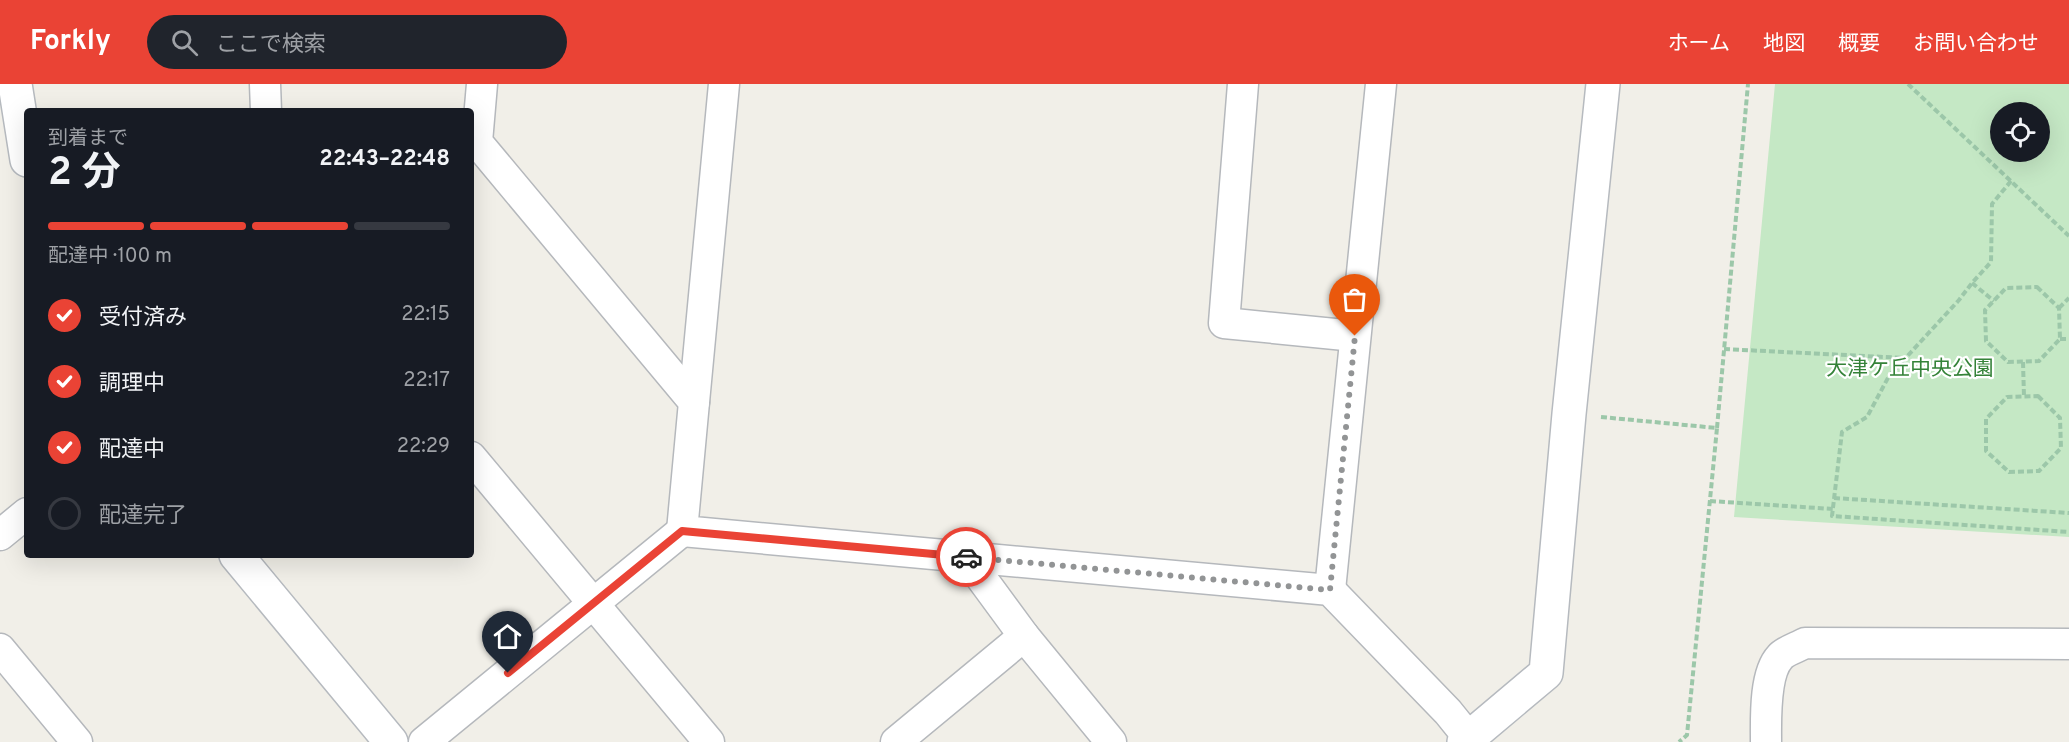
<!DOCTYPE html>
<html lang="ja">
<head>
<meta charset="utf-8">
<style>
	body { margin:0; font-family:Overpass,"Noto Sans JP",sans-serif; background:#20242c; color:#f1f3f6; height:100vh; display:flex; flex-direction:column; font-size:22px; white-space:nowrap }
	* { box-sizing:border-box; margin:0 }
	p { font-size:20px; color:#9ea1a6 }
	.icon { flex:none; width:33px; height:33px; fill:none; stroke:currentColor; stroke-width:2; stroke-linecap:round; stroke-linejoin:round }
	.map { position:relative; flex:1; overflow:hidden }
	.side { position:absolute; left:24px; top:24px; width:450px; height:450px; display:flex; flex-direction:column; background:#171b24; border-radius:6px; box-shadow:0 6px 24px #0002 }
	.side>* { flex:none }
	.controls { position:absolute; left:1990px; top:18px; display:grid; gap:12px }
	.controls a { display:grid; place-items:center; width:60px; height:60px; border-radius:50%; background:#171b24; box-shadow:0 6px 24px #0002; font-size:30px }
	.pin { position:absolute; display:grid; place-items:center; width:51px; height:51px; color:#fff; margin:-62px -26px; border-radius:50% 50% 50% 0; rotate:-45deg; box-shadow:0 0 6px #0007 }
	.pin .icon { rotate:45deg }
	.courier { position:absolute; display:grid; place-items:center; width:60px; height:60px; margin:-30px; border:4px solid #ea4335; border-radius:50%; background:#fff; color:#222; box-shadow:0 2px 8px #0007 }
	.head em { font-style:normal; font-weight:700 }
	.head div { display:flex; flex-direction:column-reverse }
	.head { display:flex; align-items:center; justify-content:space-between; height:102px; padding:0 24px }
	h1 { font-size:39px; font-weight:700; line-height:45px }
	.bar { display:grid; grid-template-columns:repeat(4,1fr); gap:9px 6px; align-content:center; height:72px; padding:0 24px }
	.bar i { height:8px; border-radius:4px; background:#363941 }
	.bar .current { background:#ea4335 }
	.bar p { grid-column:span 4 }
	ol { padding:0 24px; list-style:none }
	li { display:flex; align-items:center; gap:18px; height:66px }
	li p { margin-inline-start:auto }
	li .icon { padding:6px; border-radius:50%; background:#ea4335; color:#fff; stroke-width:4 }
	li:last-child { color:#9ea1a6 }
	li i { width:33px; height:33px; border:3px solid #363941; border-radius:50% }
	header { display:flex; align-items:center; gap:36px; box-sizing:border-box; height:84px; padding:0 30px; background:#ea4335; color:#fff }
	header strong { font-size:28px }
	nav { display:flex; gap:33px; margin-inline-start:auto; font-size:21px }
	.search { width:420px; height:54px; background:#20242c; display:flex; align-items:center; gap:15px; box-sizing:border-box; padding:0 21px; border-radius:33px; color:#9ea1a6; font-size:22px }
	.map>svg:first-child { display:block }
	.green { fill:#c5e8c5; fill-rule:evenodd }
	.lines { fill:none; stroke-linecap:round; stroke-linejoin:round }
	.street-casing { stroke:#b5b8bc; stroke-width:33 }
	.secondary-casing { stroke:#b6babf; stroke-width:36 }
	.path { stroke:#9cc7a9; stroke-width:4; stroke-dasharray:6 3; stroke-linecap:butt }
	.street { stroke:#fff; stroke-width:30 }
	.secondary { stroke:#fff; stroke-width:33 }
	.done { stroke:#929495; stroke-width:6; stroke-dasharray:0 10.8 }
	.route { stroke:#ea4335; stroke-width:8 }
	.labels { text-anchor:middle; stroke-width:4.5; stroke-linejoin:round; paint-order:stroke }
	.park-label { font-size:21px; fill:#348238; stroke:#fff }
</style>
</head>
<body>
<header>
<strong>Forkly</strong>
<div class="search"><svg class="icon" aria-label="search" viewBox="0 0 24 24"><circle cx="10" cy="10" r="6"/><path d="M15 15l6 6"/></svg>ここで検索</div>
<nav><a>ホーム</a><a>地図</a><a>概要</a><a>お問い合わせ</a></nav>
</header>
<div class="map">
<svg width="2069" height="658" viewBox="0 0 2069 658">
	<rect width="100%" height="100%" fill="#f1efe8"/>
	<path class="green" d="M1775,0H2069V453L1734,433ZM2001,28H2040V68H2001Z"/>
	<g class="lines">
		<defs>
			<g id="street">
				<path d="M265,0L266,27"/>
				<path d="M482,0L477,58L694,318L682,447L966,473L1024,552L1111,658"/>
				<path d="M1243,0L1224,239L1355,252"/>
				<path d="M694,318L724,0"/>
				<path d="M471,373L709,658"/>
				<path d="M0,451L27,429"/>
				<path d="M966,473L1330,506L1448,628L1469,654"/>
				<path d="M1330,506L1381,0"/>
				<path d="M0,565L77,658"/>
				<path d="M424,658L682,447"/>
				<path d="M896,658L1024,552"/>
				<path d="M1766,658C1766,636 1764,590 1780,573C1785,567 1798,563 1805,559L2069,560"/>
			</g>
			<g id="secondary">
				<path d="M15,0L27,76"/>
				<path d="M236,471L391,658"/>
				<path d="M1464,658L1546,589L1569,330L1603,0"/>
			</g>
		</defs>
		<use href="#street" class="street-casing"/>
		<use href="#secondary" class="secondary-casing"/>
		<g class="path">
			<path d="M1908,0L2069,152"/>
			<path d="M2011,97L1992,120L1991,178L1972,199L1959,216L1889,292L1867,333L1842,348L1832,432L2069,448"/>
			<path d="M1972,199L1994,217"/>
			<path d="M2037,203L2059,224L2060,255L2039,277L2008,278L1986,257L1985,226L2006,204Z"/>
			<path d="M2059,224L2069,214"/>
			<path d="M2060,255H2069"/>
			<path d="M1724,265L1905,274"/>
			<path d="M2023,278L2024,313"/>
			<path d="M2038,312L2060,334L2061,364L2039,387L2009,388L1986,367V335L2007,313Z"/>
			<path d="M1601,333L1717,344L1687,651L1679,658"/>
			<path d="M1717,344L1748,0"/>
			<path d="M1834,414L2069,429"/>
			<path d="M1710,417L1833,425"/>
		</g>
		<use href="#street" class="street"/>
		<use href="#secondary" class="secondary"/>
	</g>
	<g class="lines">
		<path class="done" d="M966,473L1330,506L1355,252"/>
		<path class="route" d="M508,589L682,447L966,473"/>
	</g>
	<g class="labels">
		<g class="park-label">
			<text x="1910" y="291">大津ケ丘中央公園</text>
		</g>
	</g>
</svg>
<div class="controls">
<a><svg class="icon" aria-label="locate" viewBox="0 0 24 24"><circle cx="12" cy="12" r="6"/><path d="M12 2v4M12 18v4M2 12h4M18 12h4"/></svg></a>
</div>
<div class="pin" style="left:1355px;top:252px;background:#ea580c"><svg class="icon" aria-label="bag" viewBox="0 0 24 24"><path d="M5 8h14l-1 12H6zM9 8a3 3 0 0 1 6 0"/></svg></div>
<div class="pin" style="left:508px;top:589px;background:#1f2937"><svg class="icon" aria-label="home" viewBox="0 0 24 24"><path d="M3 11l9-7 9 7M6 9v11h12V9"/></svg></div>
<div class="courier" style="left:966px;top:473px"><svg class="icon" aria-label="car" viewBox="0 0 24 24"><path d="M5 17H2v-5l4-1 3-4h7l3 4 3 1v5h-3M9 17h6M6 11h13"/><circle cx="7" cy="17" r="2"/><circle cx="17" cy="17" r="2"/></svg></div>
<section class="side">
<div class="head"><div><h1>2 分</h1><p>到着まで</p></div><em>22:43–22:48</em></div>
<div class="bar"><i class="current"></i><i class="current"></i><i class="current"></i><i></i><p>配達中 · 100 m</p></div>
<ol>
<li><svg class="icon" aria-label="check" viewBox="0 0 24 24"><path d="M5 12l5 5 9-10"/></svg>受付済み<p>22:15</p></li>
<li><svg class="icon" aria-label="check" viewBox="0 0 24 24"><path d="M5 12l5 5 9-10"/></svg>調理中<p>22:17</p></li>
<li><svg class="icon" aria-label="check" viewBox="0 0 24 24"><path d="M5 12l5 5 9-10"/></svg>配達中<p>22:29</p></li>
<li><i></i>配達完了</li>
</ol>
</section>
</div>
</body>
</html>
